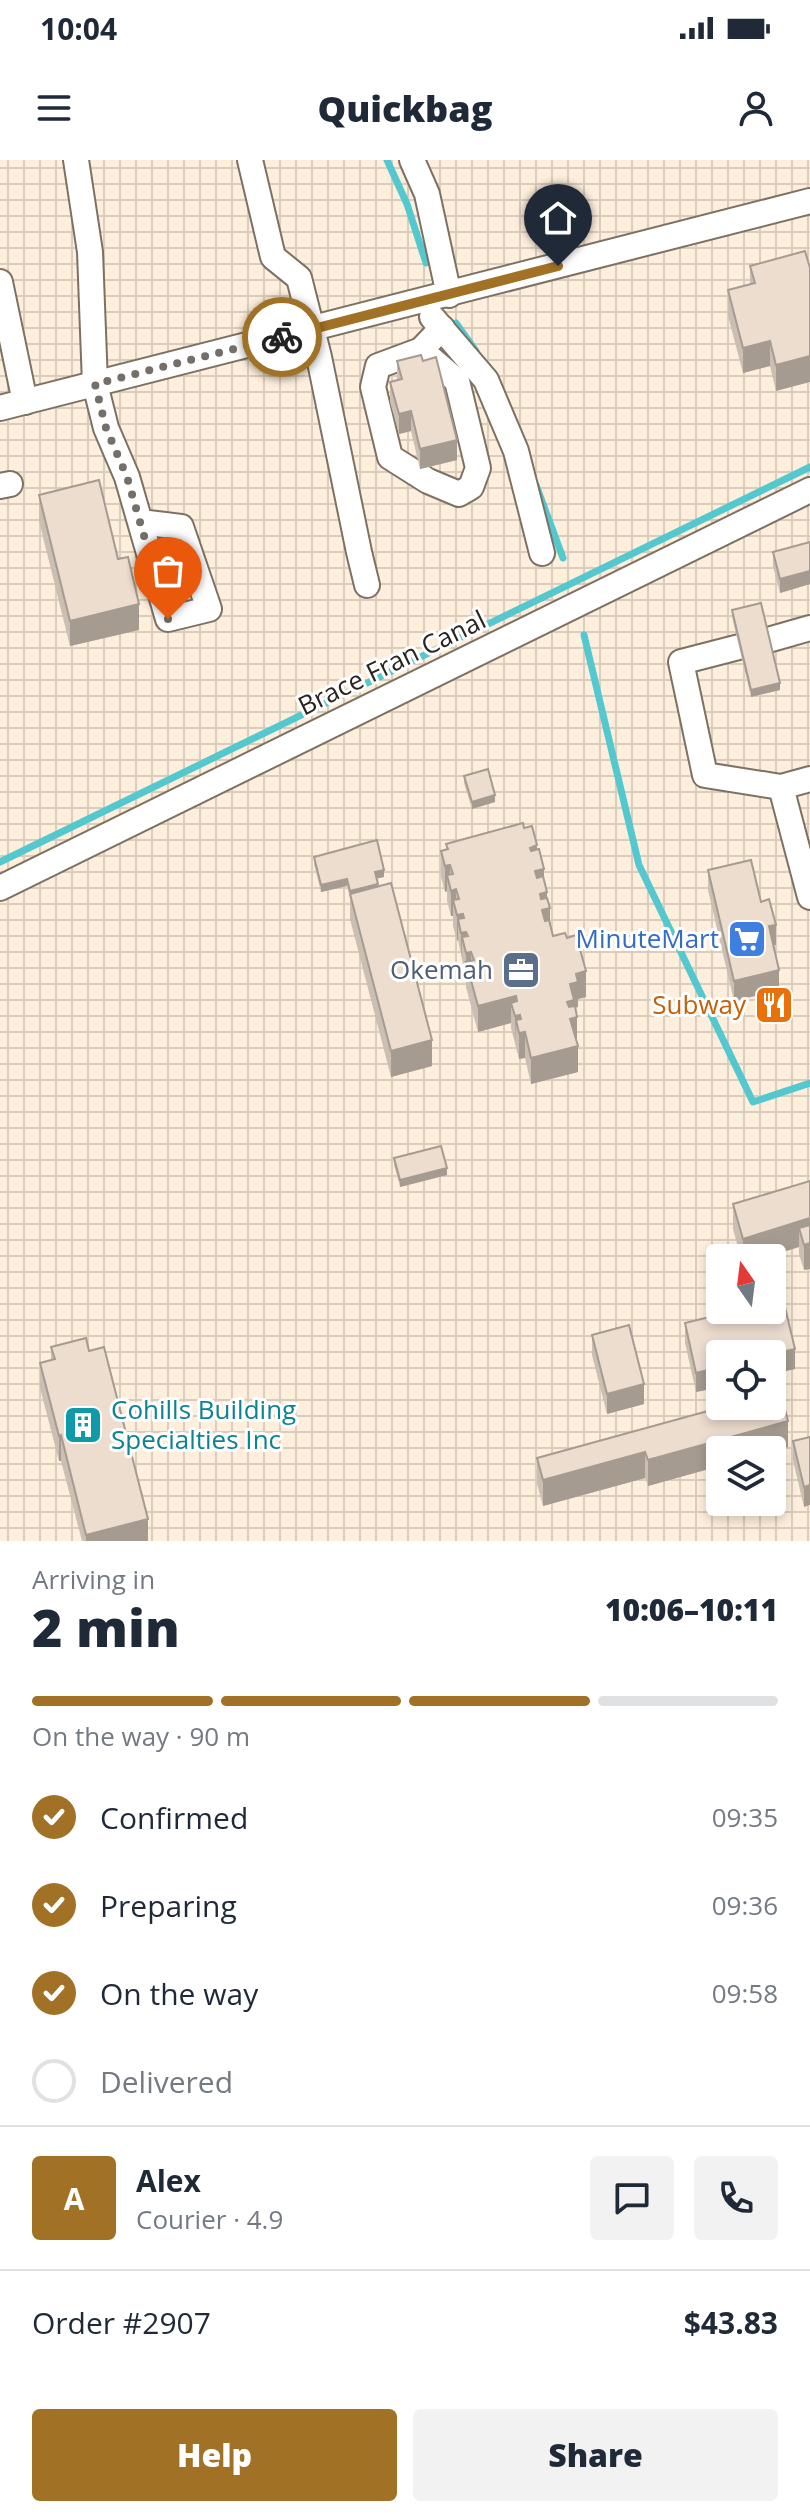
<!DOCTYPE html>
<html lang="en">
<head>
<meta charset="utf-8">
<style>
	body { margin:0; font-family:"Open Sans",sans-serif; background:#f2f2f3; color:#1f2937; height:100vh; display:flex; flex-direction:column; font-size:30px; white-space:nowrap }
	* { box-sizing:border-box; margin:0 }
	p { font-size:26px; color:#747a83 }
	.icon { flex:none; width:44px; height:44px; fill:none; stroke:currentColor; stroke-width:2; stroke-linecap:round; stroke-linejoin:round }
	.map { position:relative; height:1381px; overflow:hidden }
	.side { display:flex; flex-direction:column; background:#fff; flex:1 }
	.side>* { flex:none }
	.needle { width:52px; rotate:346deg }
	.fabs { position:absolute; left:706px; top:1084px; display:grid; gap:16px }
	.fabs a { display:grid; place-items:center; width:80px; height:80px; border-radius:8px; background:#fff; box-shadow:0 4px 12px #0003; font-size:40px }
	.pin { position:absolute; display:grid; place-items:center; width:68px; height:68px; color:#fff; margin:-82px -34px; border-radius:50% 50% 50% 0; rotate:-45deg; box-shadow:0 0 8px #0007 }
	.pin .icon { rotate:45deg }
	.courier { position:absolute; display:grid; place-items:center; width:80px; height:80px; margin:-40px; border:6px solid #a17225; border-radius:50%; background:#fff; color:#222; box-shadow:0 2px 10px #0007 }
	.summary em { font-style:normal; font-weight:800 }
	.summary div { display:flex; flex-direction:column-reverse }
	.summary { display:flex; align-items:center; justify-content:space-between; height:136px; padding:0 32px }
	h1 { font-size:52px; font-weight:800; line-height:60px }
	.bar { display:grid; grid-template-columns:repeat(4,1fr); gap:12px 8px; align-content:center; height:96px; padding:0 32px }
	.bar i { height:10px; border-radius:6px; background:#e0e1e3 }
	.bar .active { background:#a17225 }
	.bar p { grid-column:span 4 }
	.line { display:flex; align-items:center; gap:20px; padding:0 32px; border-top:2px solid #e0e1e3 }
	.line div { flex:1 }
	.round { display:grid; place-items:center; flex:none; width:84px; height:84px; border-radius:8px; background:#f2f2f3 }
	ol { padding:0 32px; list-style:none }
	li { display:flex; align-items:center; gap:24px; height:88px }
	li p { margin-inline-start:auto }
	li .icon { padding:8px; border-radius:50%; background:#a17225; color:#fff; stroke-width:4 }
	li:last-child { color:#747a83 }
	li i { width:44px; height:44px; border:4px solid #e0e1e3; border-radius:50% }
	.button { display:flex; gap:16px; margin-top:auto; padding:16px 32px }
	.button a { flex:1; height:92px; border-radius:8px; background:#a17225; color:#fff; font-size:32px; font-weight:800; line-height:92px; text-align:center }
	.button a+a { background:#f2f2f3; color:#1f2937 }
	.status { display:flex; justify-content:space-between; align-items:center; height:56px; padding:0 40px; background:#fff; direction:ltr }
	.status svg { height:22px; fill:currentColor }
	header { display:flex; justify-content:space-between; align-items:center; height:104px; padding:0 32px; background:#fff; font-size:36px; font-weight:800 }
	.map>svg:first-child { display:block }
	.industrial { fill:url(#industrial-grid); fill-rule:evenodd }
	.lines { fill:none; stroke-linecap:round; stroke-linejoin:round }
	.stream { stroke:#53c8ce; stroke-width:7 }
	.minor-casing { stroke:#7d7163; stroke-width:28 }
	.minor { stroke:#fff; stroke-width:24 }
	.wall { fill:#cbbeb2 }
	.shaded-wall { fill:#a59b91 }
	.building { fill:#ecddcf; stroke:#a59b91; stroke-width:2 }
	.done { stroke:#746f69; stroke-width:8; stroke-dasharray:0 14.4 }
	.route { stroke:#a17225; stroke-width:10 }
	.labels { text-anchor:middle; stroke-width:6; stroke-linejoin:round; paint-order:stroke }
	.street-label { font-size:26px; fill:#29241f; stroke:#fff }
	.shop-label { font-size:26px; fill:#366cbe; stroke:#fff; text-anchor:end }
	.service-label { font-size:26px; fill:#4e5e75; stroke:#fff; text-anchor:end }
	.food-label { font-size:26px; fill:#c56008; stroke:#fff; text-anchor:end }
	.culture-label { font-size:26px; fill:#0d838f; stroke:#fff; text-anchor:start }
</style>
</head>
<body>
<div class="status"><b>10:04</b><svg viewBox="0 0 49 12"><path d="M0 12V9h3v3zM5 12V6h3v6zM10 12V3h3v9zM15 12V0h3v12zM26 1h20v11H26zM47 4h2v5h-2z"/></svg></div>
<header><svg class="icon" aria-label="menu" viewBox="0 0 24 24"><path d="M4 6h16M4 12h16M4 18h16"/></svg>Quickbag<svg class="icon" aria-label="person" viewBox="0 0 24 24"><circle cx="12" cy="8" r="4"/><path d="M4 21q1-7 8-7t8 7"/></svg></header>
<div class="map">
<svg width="810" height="1381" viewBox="0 0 810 1381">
	<defs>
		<pattern id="industrial-grid" width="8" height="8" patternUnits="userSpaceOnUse" patternTransform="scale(2)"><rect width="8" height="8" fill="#feefdd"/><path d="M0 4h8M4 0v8" fill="none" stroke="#dacdbd"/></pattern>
	</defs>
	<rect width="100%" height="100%" fill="#fff9f3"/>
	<path class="industrial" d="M0,0H810V1381H0ZM720,1098H772V1150H720ZM720,1194H772V1246H720ZM720,1290H772V1342H720Z"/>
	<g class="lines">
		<g class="stream">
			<path d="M387,0L407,44L426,103"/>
			<path d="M456,163L476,191"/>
			<path d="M536,325L563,398"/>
			<path d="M584,475L639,705L753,942L810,923"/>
			<path d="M0,702L810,307"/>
		</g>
		<defs>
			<g id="minor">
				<path d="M76,0L90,92L95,224L106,268L127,317L168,459L209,449L181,367L140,362"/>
				<path d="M250,0L273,97L299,118L319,197L359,392L367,425"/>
				<path d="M412,0L427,34L449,135"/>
				<path d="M0,122L25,242"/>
				<path d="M432,157L486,220L516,291L542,393"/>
				<path d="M421,190L457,221L478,308L471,327L459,334L428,321L390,297L373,227L378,206L421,190L442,168"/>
				<path d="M0,248L810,41"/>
				<path d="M0,326L10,324"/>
				<path d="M768,480L810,468"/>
				<path d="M739,487L681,502L705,615L781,627"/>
				<path d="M810,619L781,627L810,737"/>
				<path d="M0,728L810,330"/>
			</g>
		</defs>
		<use href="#minor" class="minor-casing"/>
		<use href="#minor" class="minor"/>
	</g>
	<g class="wall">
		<path d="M805,91L776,231L770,206L743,213L728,156V130L750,124V106Z"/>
		<path d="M397,201L457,300L420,309L411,271L399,274L390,242V222L397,220Z"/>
		<path d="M39,335L118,399L139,470L70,486L39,361Z"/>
		<path d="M810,382V424L780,433L773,406V392Z"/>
		<path d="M732,450L780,530L751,537L732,457Z"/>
		<path d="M464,616L495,642L472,649L464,623Z"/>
		<path d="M524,668L537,690L547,738L550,764L553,776L586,837L578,839V847L575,848L578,912L531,924L525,898L519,899L511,868V863L478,872L466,827V818L458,780L457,781L453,766V756H451L447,741V731L445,732L441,717V691L446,690V684Z"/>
		<path d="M314,697L384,717L377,718L378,726L432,906L391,917L350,759V738L347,726L321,732L314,704Z"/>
		<path d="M708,710L761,742L776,785H773L779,830L734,841L708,730Z"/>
		<path d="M394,998L447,1015L400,1027L394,1005Z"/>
		<path d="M810,1021L804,1110L799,1094V1087L763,1098H741L733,1069V1044Z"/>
		<path d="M783,1139L795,1189V1209L772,1214V1194H720V1227L696,1232L685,1183V1163L738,1150H772V1142Z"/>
		<path d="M592,1175L644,1244L607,1254L592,1195Z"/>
		<path d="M51,1187L89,1191L148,1381H82L61,1301H59L40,1228V1203L51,1200Z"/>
		<path d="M810,1277L804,1347L793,1300V1281Z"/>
		<path d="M788,1287L772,1291V1290L648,1326L645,1318L543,1346L537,1324V1298Z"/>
	</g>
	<g class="shaded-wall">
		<path d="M770,181V206L743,213V188Z"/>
		<path d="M810,196V222L776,231V205Z"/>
		<path d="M411,251V271L399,274V254Z"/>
		<path d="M457,280V300L420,309V289Z"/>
		<path d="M810,411V424L780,433V419Z"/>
		<path d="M139,444V470L70,486V461Z"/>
		<path d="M780,523V530L751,537V530Z"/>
		<path d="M495,635V642L472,649V642Z"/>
		<path d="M537,685V711L544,709V733L547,732V749L550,748V774L542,776L530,688Z"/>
		<path d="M450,705V729L447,715V731L445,732V706Z"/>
		<path d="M384,710V717L375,719V712Z"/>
		<path d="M347,719V726L321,732V725Z"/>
		<path d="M378,724V731L350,734V731Z"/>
		<path d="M456,729V754L453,740V756H451V731Z"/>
		<path d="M463,754V773L466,772V793L471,792V817L466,802V793L462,780L461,799V773L458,759V780L457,781V755Z"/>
		<path d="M776,765V785L769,786V766Z"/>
		<path d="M779,810V830L734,841V821Z"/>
		<path d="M586,811V837L578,839V847L574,848L577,857V883L570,884L567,842L570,824L576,814Z"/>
		<path d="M516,836V856L520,855V873L525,872V898L519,899V873L516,861L515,882V856L511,843V863L478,872V846Z"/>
		<path d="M432,880V906L391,917V891Z"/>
		<path d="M578,886V912L531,924V898Z"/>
		<path d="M447,1008V1015L400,1027V1020Z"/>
		<path d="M810,1058V1109L804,1110V1085L799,1068V1087L763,1098H743V1079Z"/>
		<path d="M795,1189V1209L772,1214V1194Z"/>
		<path d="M720,1207V1227L696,1232V1213Z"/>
		<path d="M644,1224V1244L607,1254V1234Z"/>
		<path d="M788,1261V1287L772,1291V1290H720V1306L648,1326V1300Z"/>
		<path d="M61,1275V1301H59V1276Z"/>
		<path d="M645,1292V1318L543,1346V1320Z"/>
		<path d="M810,1325V1345L804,1347V1327Z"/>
		<path d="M148,1359V1381H86V1375Z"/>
	</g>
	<g class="building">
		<path d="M805,91L810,108V196L776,205L770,181L743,188L728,130L755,123L750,106Z"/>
		<path d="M421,195L423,201L436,197L457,280L420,289L411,251L399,254L390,222L402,219L397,201Z"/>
		<path d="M99,320L118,399L128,397L139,444L70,461L39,335Z"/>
		<path d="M810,382V411L780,419L773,392Z"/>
		<path d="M761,443L780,523L751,530L732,450Z"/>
		<path d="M488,609L495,635L472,642L464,616Z"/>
		<path d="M523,663L524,668L532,666L537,685L530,688L531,691L539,689L544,709L535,711L537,718L543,716L547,732L540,734L541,739L547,738L550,748L542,750L545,761L549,760L553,776L565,773L567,778L576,775L586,811L576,814L578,822L570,824L574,840L567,842L569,847L575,846L577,857L570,859L578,886L531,898L525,872L519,873L516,860L521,859L520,855L515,856L511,843L517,841L516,836L478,846L466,802L474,800L471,792L466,793L462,777L468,776L466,772L461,773L458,759L464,758L463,754L457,755L453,740L459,739L456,729L451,731L447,715L453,714L450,705L445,706L441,691L448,689L446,684Z"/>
		<path d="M377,680L384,710L375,712L378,724L350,731L347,719L321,725L314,697Z"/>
		<path d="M751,700L761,742L769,739L776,765L769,766L779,810L734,821L708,710Z"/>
		<path d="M391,723L432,880L391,891L350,734Z"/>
		<path d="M441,986L447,1008L400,1020L394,998Z"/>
		<path d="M810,1021V1058L743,1079L733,1044Z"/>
		<path d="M810,1065V1083L804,1085L799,1068Z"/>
		<path d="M783,1139L795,1189L772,1194H720V1207L696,1213L685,1163L738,1150H772V1142Z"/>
		<path d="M629,1165L644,1224L607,1234L592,1175Z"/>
		<path d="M86,1178L89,1191L104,1187L148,1359L86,1375L61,1275L59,1276L40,1203L55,1199L51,1187Z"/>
		<path d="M780,1231L788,1261L648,1300L645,1292L543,1320L537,1298L726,1246H772V1233Z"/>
		<path d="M810,1277V1325L804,1327L793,1281Z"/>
	</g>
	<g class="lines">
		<path class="done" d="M168,459L127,317L106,268L95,224L282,177"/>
		<path class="route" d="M282,177L558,106"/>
	</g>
	<defs>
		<symbol id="supermarket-square" viewBox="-11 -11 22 22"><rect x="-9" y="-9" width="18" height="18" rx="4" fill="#3f7fe0" stroke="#fff"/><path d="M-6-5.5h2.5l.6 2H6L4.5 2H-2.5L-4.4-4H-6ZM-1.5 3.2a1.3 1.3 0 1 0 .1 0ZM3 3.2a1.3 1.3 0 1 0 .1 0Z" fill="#fff"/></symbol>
		<symbol id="office-square" viewBox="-11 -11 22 22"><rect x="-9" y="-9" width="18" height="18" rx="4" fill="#5c6f8a" stroke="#fff"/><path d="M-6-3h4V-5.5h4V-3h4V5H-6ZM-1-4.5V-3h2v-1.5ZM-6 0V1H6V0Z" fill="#fff"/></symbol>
		<symbol id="restaurant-square" viewBox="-11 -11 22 22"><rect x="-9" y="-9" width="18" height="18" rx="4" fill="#e8710a" stroke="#fff"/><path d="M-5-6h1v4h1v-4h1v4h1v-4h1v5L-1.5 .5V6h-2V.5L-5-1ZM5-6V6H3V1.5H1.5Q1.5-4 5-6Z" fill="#fff"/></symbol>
		<symbol id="building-square" viewBox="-11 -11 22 22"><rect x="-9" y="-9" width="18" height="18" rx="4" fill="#0f9aa8" stroke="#fff"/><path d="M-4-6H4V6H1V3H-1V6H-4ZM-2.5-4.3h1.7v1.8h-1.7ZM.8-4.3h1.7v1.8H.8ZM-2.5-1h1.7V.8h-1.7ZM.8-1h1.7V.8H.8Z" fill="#fff"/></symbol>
	</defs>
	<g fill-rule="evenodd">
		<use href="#supermarket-square" x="725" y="757" width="44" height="44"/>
		<use href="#office-square" x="499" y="788" width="44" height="44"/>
		<use href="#restaurant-square" x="752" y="823" width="44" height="44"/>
		<use href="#building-square" x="61" y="1243" width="44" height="44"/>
	</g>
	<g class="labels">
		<g class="street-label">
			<text transform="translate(392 503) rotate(-26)" y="9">Brace Fran Canal</text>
		</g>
		<g class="shop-label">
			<text x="719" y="788">MinuteMart</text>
		</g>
		<g class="service-label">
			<text x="493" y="819">Okemah</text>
		</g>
		<g class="food-label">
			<text x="746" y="854">Subway</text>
		</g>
		<g class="culture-label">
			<text x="111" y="1259">Cohills Building<tspan x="111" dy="30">Specialties Inc</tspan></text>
		</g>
	</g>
</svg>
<div class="fabs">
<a><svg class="needle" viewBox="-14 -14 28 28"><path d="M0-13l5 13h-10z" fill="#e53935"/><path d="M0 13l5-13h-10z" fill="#747a83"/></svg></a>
<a><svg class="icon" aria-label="locate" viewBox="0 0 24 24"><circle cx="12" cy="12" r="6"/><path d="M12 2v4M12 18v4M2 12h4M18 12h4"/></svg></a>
<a><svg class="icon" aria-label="layers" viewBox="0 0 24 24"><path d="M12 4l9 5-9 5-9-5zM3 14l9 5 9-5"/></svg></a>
</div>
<div class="pin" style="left:168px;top:459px;background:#ea580c"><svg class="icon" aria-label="bag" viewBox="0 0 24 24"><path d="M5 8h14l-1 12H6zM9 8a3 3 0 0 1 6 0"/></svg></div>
<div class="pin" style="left:558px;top:106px;background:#1f2937"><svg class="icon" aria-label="home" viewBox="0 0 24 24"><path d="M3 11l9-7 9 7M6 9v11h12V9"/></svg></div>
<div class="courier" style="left:282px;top:177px"><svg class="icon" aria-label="bike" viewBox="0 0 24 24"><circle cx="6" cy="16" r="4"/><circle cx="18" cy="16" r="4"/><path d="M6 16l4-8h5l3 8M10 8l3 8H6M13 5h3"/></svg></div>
</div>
<section class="side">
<div class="summary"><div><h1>2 min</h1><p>Arriving in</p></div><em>10:06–10:11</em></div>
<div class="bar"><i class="active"></i><i class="active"></i><i class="active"></i><i></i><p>On the way · 90 m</p></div>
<ol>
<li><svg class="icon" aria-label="check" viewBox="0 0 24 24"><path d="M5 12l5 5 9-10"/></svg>Confirmed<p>09:35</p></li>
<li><svg class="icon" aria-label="check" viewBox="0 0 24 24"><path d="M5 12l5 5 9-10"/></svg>Preparing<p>09:36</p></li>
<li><svg class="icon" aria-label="check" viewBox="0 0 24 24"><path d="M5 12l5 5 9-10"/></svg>On the way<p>09:58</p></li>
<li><i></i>Delivered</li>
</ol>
<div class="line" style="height:144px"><b class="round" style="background:#a17225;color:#fff">A</b><div><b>Alex</b><p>Courier · 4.9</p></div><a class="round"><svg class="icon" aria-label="chat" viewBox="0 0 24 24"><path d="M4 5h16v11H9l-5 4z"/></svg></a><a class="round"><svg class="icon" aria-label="phone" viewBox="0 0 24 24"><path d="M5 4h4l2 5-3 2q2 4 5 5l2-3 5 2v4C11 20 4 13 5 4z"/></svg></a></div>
<div class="line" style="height:104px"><div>Order #2907</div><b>$43.83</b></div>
<div class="button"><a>Help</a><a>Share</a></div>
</section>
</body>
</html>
